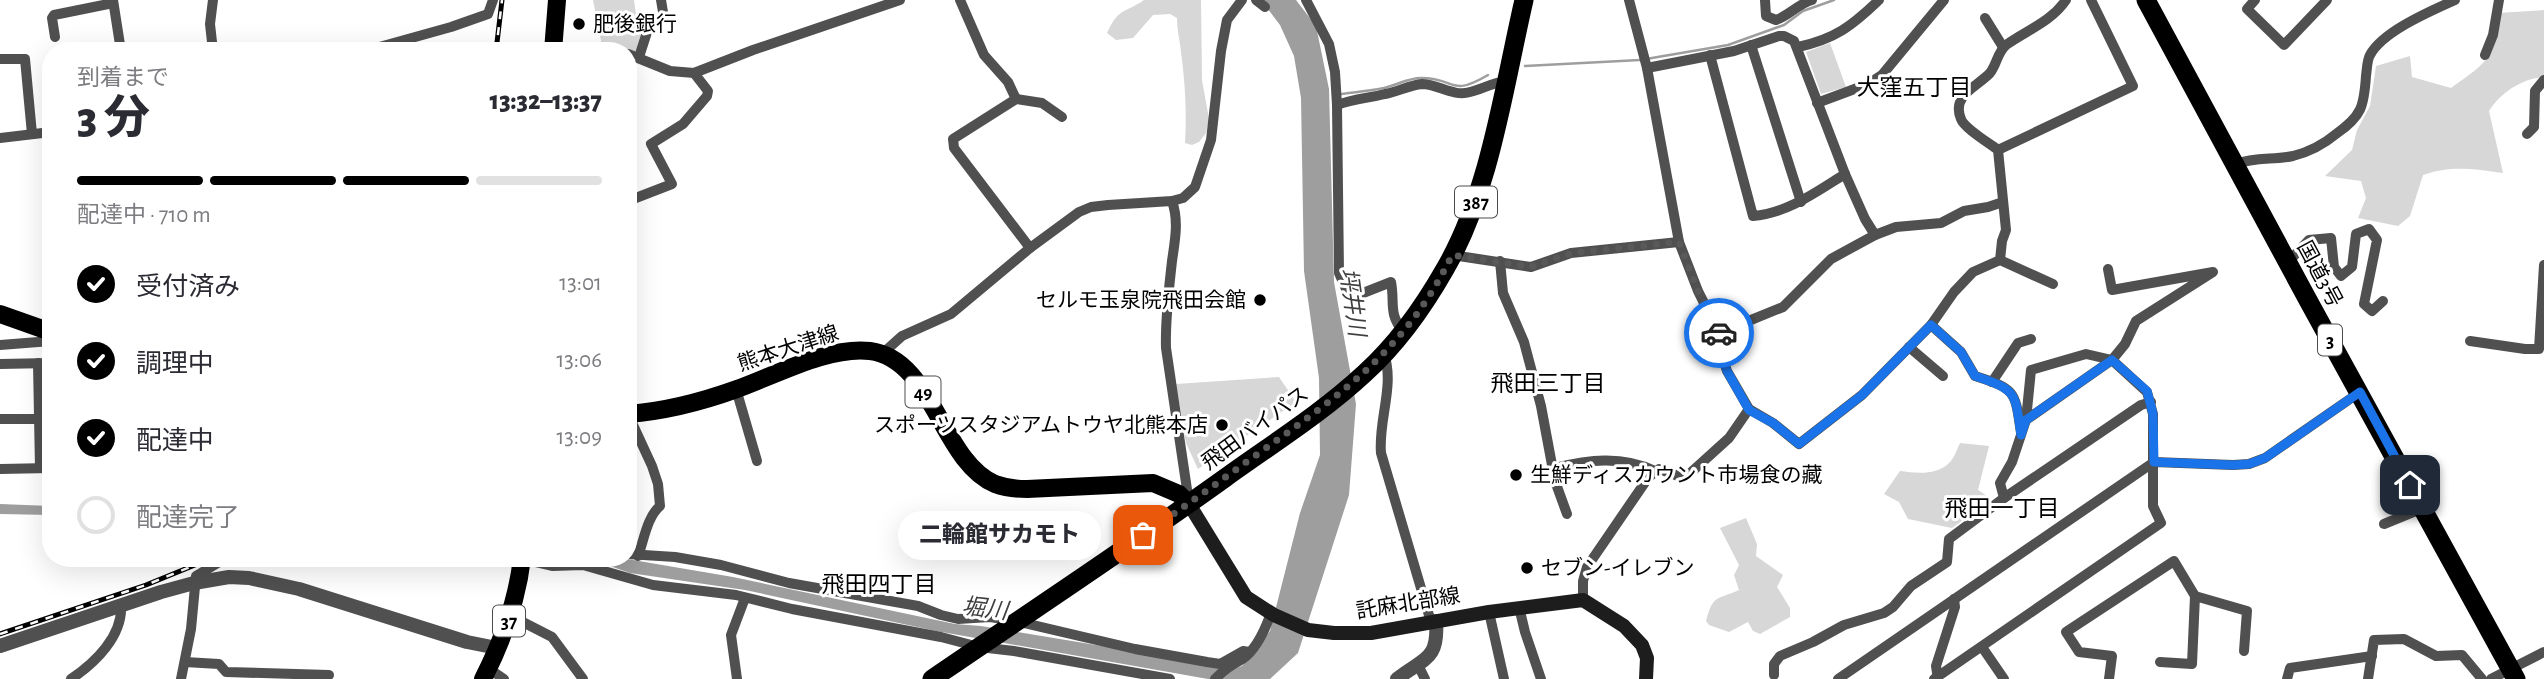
<!DOCTYPE html>
<html lang="ja">
<head>
<meta charset="utf-8">
<style>
	body { margin:0; font-family:"Alegreya Sans","Noto Sans JP",sans-serif; background:#f7f7f7; color:#2b2b33; height:100vh; display:flex; flex-direction:column; font-size:26px; white-space:nowrap }
	* { box-sizing:border-box; margin:0 }
	p { font-size:23px; color:#7c7c81 }
	.icon { flex:none; width:38px; height:38px; fill:none; stroke:currentColor; stroke-width:2; stroke-linecap:round; stroke-linejoin:round }
	.map { position:relative; flex:1; overflow:hidden }
	.sheet { position:absolute; left:42px; top:42px; width:595px; height:525px; display:flex; flex-direction:column; background:#fff; border-radius:28px; box-shadow:0 7px 28px #0002 }
	.sheet>* { flex:none }
	.pin { position:absolute; display:grid; place-items:center; width:60px; height:60px; color:#fff; margin:-30px; border-radius:14px; box-shadow:0 4px 10px #0006 }
	.courier { position:absolute; display:grid; place-items:center; width:70px; height:70px; margin:-35px; border:5px solid #1a73e8; border-radius:50%; background:#fff; color:#222; box-shadow:0 2px 9px #0007 }
	.bubble { position:absolute; height:49px; border-radius:24px; background:#fff; box-shadow:0 7px 28px #0002; font-size:23px; font-weight:800; line-height:49px; text-align:center }
	.head em { font-style:normal; font-weight:800 }
	.head div { display:flex; flex-direction:column-reverse }
	.head { display:flex; align-items:center; justify-content:space-between; height:119px; padding:0 35px }
	h1 { font-size:46px; font-weight:800; line-height:52px }
	.bar { display:grid; grid-template-columns:repeat(4,1fr); gap:10px 7px; align-content:center; height:84px; padding:0 35px }
	.bar i { height:9px; border-radius:5px; background:#e1e1e2 }
	.bar .selected { background:#000 }
	.bar p { grid-column:span 4 }
	ol { padding:0 35px; list-style:none }
	li { display:flex; align-items:center; gap:21px; height:77px }
	li p { margin-inline-start:auto }
	li .icon { padding:7px; border-radius:50%; background:#000; color:#fff; stroke-width:4 }
	li:last-child { color:#7c7c81 }
	li i { width:38px; height:38px; border:4px solid #e1e1e2; border-radius:50% }
	.map>svg:first-child { display:block }
	.green { fill:#d7d7d7 }
	.water { fill:#9e9e9e }
	.lines { fill:none; stroke-linecap:round; stroke-linejoin:round }
	.stream { stroke:#9e9e9e; stroke-width:2.5 }
	.minor { stroke:#505050; stroke-width:10 }
	.tertiary { stroke:#505050; stroke-width:14 }
	.secondary { stroke:#1d1d1d; stroke-width:14 }
	.primary { stroke:#000; stroke-width:18 }
	.trunk { stroke:#000; stroke-width:19 }
	.rail-casing { stroke:#000; stroke-width:5 }
	.rail { stroke:#fff; stroke-width:2.5; stroke-dasharray:8; stroke-linecap:butt }
	.done { stroke:#595959; stroke-width:7; stroke-dasharray:0 12.6 }
	.route { stroke:#1a73e8; stroke-width:9 }
	.poi-dot { fill:#000; stroke:#fff; stroke-width:2.5 }
	.labels { text-anchor:middle; stroke-width:6; stroke-linejoin:round; paint-order:stroke }
	.shield { fill:#fff; stroke:#4c4c4c; stroke-width:2 }
	.shield-label { font-size:19px; font-weight:bold; fill:#000 }
	.poi-label { font-size:21px; fill:#000; stroke:#fff; text-anchor:start }
	.street-label { font-size:21px; fill:#000; stroke:#fff }
	.neighbourhood-label { font-size:23px; fill:#000; stroke:#fff }
	.water-label { font-size:23px; font-style:italic; fill:#3f3f3f; stroke:#fff }
</style>
</head>
<body>
<div class="map">
<svg width="2544" height="679" viewBox="0 0 2544 679">
	<rect width="100%" height="100%" fill="#fff"/>
	<g class="green">
		<path d="M593,0H634L637,22L645,24L641,44L634,53L617,47L602,46Z"/>
		<path d="M1144,0H1201L1202,80L1209,119L1206,133L1199,142L1192,145L1185,143C1187,113 1185,82 1181,52C1180,40 1177,31 1177,18L1170,14L1153,15L1133,38L1116,40L1107,33C1119,7 1124,14 1144,0Z"/>
		<path d="M2544,10V77C2522,78 2500,93 2489,111L2503,173C2474,169 2451,165 2423,175L2410,216L2398,226L2358,218L2366,198L2361,181L2325,176L2352,150L2357,130L2370,106L2376,66L2410,56L2412,77L2451,88C2489,61 2493,60 2498,13Z"/>
		<path d="M1830,43L1846,87L1821,94L1806,52Z"/>
		<path d="M1279,377L1296,402L1198,469L1186,443L1176,384Z"/>
		<path d="M1960,443L1989,446L1978,490L1987,496L1982,506L1952,528L1908,519L1899,502L1884,494L1900,471C1915,473 1936,476 1949,463C1954,459 1957,449 1960,443Z"/>
		<path d="M1746,518L1757,544L1756,556L1783,575L1777,587L1790,608V617L1760,634L1753,631L1748,622L1729,632L1709,625L1706,621C1713,595 1716,600 1739,590L1734,575L1739,565L1720,528Z"/>
	</g>
	<g class="water">
		<path d="M1261,0H1296L1316,26L1329,89L1334,282L1356,404L1349,495L1298,653L1270,679H1208L936,631L745,590L630,573L599,562L572,558H621L733,577L955,624L981,626L1235,668L1242,666L1270,631L1300,513L1320,455L1319,378L1304,271L1301,98L1294,56L1280,25Z"/>
		<path d="M0,504L51,506V515L0,514Z"/>
	</g>
	<g class="lines">
		<g class="stream">
			<path d="M1646,59L1728,45L1784,25L1803,11L1834,0"/>
			<path d="M1525,66L1640,60"/>
			<path d="M1341,94C1355,92 1370,91 1384,88C1397,85 1408,78 1421,78C1457,78 1449,98 1488,75"/>
		</g>
		<g class="minor">
			<path d="M113,0L121,51"/>
			<path d="M960,0L984,55L1008,82L1016,99"/>
			<path d="M1256,0L1265,7"/>
			<path d="M1306,0L1329,44L1335,72L1337,105L1339,273L1346,289L1358,295L1391,282C1395,302 1388,314 1403,331"/>
			<path d="M1629,0L1647,68L1679,242L1698,291L1719,333L1721,353L1727,371L1749,409L1773,423L1799,444L1862,395L1931,325L1954,292L1973,272L2000,260L2002,241L2006,230L1998,150C1989,143 1964,128 1961,119C1951,95 1977,87 1990,73C1997,64 1997,53 2006,45C2027,30 2051,22 2066,0"/>
			<path d="M1765,0L1766,16L1776,20C1790,15 1798,4 1812,0"/>
			<path d="M2255,0L2247,9L2284,45L2327,0"/>
			<path d="M1985,18L2003,47"/>
			<path d="M55,37L52,18L54,15L113,3"/>
			<path d="M1751,45L1801,202"/>
			<path d="M1798,47C1835,39 1852,26 1879,0"/>
			<path d="M213,51L210,24L213,0"/>
			<path d="M365,51L451,27L488,14L493,0"/>
			<path d="M575,51H616"/>
			<path d="M628,54L670,71L694,73L753,50L900,0"/>
			<path d="M1710,55L1753,216C1788,213 1816,192 1845,174"/>
			<path d="M2485,55L2493,35L2499,0"/>
			<path d="M639,57L650,23L664,18L661,0"/>
			<path d="M0,59H25L32,134"/>
			<path d="M1647,68L1734,51L1779,36H1784L1794,41L1845,174L1865,219L1875,235"/>
			<path d="M1817,103L1868,84L1882,75L1944,0"/>
			<path d="M1337,105C1353,99 1369,98 1385,94C1398,92 1409,85 1422,84C1438,84 1453,97 1470,92C1482,89 1492,83 1506,81"/>
			<path d="M2527,134L2534,127L2535,91L2544,80"/>
			<path d="M0,138L51,132"/>
			<path d="M1998,150L2133,86L2091,0"/>
			<path d="M2235,164C2256,157 2273,160 2293,156C2309,152 2324,144 2336,134C2362,116 2364,106 2366,76C2367,69 2367,60 2370,55C2383,31 2431,11 2455,0"/>
			<path d="M628,201L672,184L651,144L683,124L707,96L708,91L694,73"/>
			<path d="M1172,201C1179,221 1175,240 1172,261C1169,289 1165,319 1166,348L1189,503"/>
			<path d="M1030,248L954,148L953,139L1016,99L1042,103L1062,117"/>
			<path d="M1452,255L1531,267L1571,253L1679,242"/>
			<path d="M2000,260L2053,284"/>
			<path d="M1500,261L1503,293L1524,342L1541,406L1555,481L1567,514"/>
			<path d="M2288,262L2309,240L2331,238L2334,267L2341,276L2352,267L2356,234L2369,229L2377,240L2364,304L2372,311L2383,301"/>
			<path d="M1931,325L1961,352L1975,376C2016,389 2015,391 2021,433"/>
			<path d="M1719,333L1783,307L1831,259L1875,235L1896,227L1941,223L1964,211L1988,207L2003,202"/>
			<path d="M2470,341L2525,349H2539L2544,265"/>
			<path d="M0,345L51,341"/>
			<path d="M1909,347L1943,376"/>
			<path d="M882,354L902,336L951,314L1030,248L1079,212L1091,207L1108,205L1172,201L1183,198L1195,187L1211,140L1221,51L1227,20L1242,0"/>
			<path d="M1384,354C1395,385 1378,421 1381,453L1431,622"/>
			<path d="M38,363L40,468"/>
			<path d="M0,364L51,363"/>
			<path d="M1992,382L2018,343L2031,339"/>
			<path d="M736,389L757,461"/>
			<path d="M628,414L652,466L658,484L660,506C647,517 644,540 638,556"/>
			<path d="M0,419H51"/>
			<path d="M2026,420L2112,360L2125,344L2136,321L2213,272L2112,290L2108,269"/>
			<path d="M1554,468C1588,460 1621,455 1655,471"/>
			<path d="M0,469L51,468"/>
			<path d="M2384,524L2423,508"/>
			<path d="M628,554L675,557L721,565L789,583L918,606L941,615L958,619L990,617L1016,621L1135,649L1207,662L1220,664L1243,651L1249,652"/>
			<path d="M518,558L552,566L583,565L653,585L736,595L792,609L941,637L979,647L1014,651L1170,679"/>
			<path d="M2195,596L2247,611L2244,651"/>
			<path d="M1583,600V581L1587,567L1648,478L1659,469L1681,477L1687,476L1729,438L1749,409"/>
			<path d="M1519,607L1525,632L1541,679"/>
			<path d="M1489,612L1504,679"/>
			<path d="M511,616L552,637L583,679"/>
			<path d="M1982,647L2004,679"/>
			<path d="M185,662L219,664L226,672L329,675"/>
			<path d="M1418,665L1425,679"/>
			<path d="M488,668L504,679"/>
			<path d="M1774,675V664L1780,656L1813,642L1844,625L1884,613L1893,607L1911,586L1947,562L1949,539L2004,498L2141,405L2151,402"/>
			<path d="M71,679C95,663 123,636 121,605"/>
			<path d="M181,679L191,629L196,576L226,558"/>
			<path d="M737,679L731,635L745,598"/>
			<path d="M1215,679C1223,671 1229,666 1239,661C1255,653 1265,630 1271,613"/>
			<path d="M1838,679L2154,462L2233,465L2249,464L2265,458L2360,392"/>
			<path d="M1934,679L2161,523L2153,506V414L2147,392L2112,360L2086,354L2031,370L2026,420L2012,462L2000,483L2004,498"/>
			<path d="M1938,679L1936,666L1955,607L1954,599"/>
			<path d="M2109,679L2112,656L2079,652L2066,632L2174,561L2195,596L2192,664L2160,662"/>
			<path d="M2287,679L2290,668L2372,656"/>
			<path d="M2368,679L2374,640L2404,639L2436,656L2462,655L2482,679"/>
			<path d="M2491,679L2544,652"/>
		</g>
		<g class="tertiary">
			<path d="M0,646L161,592L194,583L229,577L249,578L299,589L467,642L497,648"/>
			<path d="M1397,679C1423,658 1439,661 1436,621"/>
		</g>
		<path class="secondary" d="M1189,504L1246,597L1274,615L1308,630L1334,633H1371L1489,612L1583,600L1624,626L1642,645L1647,658L1646,679"/>
		<g class="primary">
			<path d="M553,51L557,0"/>
			<path d="M0,314L51,332"/>
			<path d="M628,414C667,411 701,402 737,389C776,375 829,346 870,351C933,359 941,461 995,484C1006,488 1016,489 1027,489L1153,483L1179,494L1189,504"/>
			<path d="M483,679C503,640 517,602 522,558"/>
		</g>
		<g class="trunk">
			<path d="M2146,0L2309,302L2516,679"/>
			<path d="M932,679C1030,612 1129,547 1225,478C1272,444 1322,413 1365,373C1397,344 1424,306 1445,269C1490,192 1504,86 1524,0"/>
		</g>
		<defs>
			<g id="rail">
				<path d="M496,51L502,0"/>
				<path d="M0,634L146,585L212,558"/>
			</g>
		</defs>
		<use href="#rail" class="rail-casing"/>
		<use href="#rail" class="rail"/>
	</g>
	<g class="lines">
		<path class="done" d="M1143,535C1180,510 1216,484 1252,458C1336,398 1406,351 1452,255L1531,267L1572,253L1679,242L1698,291L1719,333"/>
		<path class="route" d="M1719,333L1721,353L1727,371L1749,410L1773,423L1799,444L1862,395L1931,325L1961,352L1975,376C2017,390 2015,392 2021,435L2026,420L2112,360L2147,391L2153,414L2154,462L2233,465L2249,464L2265,458L2360,392L2410,485"/>
	</g>
	<g class="poi-dot">
		<circle cx="579" cy="24" r="7"/>
		<circle cx="1260" cy="300" r="7"/>
		<circle cx="1222" cy="425" r="7"/>
		<circle cx="1516" cy="475" r="7"/>
		<circle cx="1527" cy="568" r="7"/>
	</g>
	<g class="labels">
		<g class="shield">
			<rect x="1455" y="186.5" width="42" height="31" rx="5"/>
			<rect x="2318" y="324.5" width="24" height="31" rx="5"/>
			<rect x="905.5" y="376.5" width="35" height="31" rx="5"/>
			<rect x="493" y="605.5" width="32" height="31" rx="5"/>
		</g>
		<g class="shield-label">
			<text x="1476" y="209">387</text>
			<text x="2330" y="347">3</text>
			<text x="923" y="399">49</text>
			<text x="509" y="628">37</text>
		</g>
		<g class="poi-label">
			<text x="593" y="31">肥後銀行</text>
			<text x="1246" y="307" text-anchor="end">セルモ玉泉院飛田会館</text>
			<text x="1208" y="432" text-anchor="end">スポーツスタジアムトウヤ北熊本店</text>
			<text x="1530" y="482">生鮮ディスカウント市場食の藏</text>
			<text x="1541" y="575">セブン-イレブン</text>
		</g>
		<g class="street-label">
			<text transform="translate(2320 274) rotate(62)" y="7">国道3号</text>
			<text transform="translate(788 348) rotate(-18)" y="7">熊本大津線</text>
			<text transform="translate(1255 428) rotate(-36)" y="7">飛田バイパス</text>
			<text transform="translate(1408 603) rotate(-9)" y="7">託麻北部線</text>
		</g>
		<g class="neighbourhood-label">
			<text x="1914" y="95">大窪五丁目</text>
			<text x="1548" y="391">飛田三丁目</text>
			<text x="2002" y="516">飛田一丁目</text>
			<text x="879" y="592">飛田四丁目</text>
		</g>
		<g class="water-label">
			<text transform="translate(1353 302) rotate(82)" y="8">坪井川</text>
			<text transform="translate(985 608) rotate(7)" y="8">堀川</text>
		</g>
	</g>
</svg>
<div class="pin" style="left:1143px;top:535px;background:#ea580c"><svg class="icon" aria-label="bag" viewBox="0 0 24 24"><path d="M5 8h14l-1 12H6zM9 8a3 3 0 0 1 6 0"/></svg></div>
<div class="pin" style="left:2410px;top:485px;background:#1f2937"><svg class="icon" aria-label="home" viewBox="0 0 24 24"><path d="M3 11l9-7 9 7M6 9v11h12V9"/></svg></div>
<div class="courier" style="left:1719px;top:333px"><svg class="icon" aria-label="car" viewBox="0 0 24 24"><path d="M5 17H2v-5l4-1 3-4h7l3 4 3 1v5h-3M9 17h6M6 11h13"/><circle cx="7" cy="17" r="2"/><circle cx="17" cy="17" r="2"/></svg></div>
<div class="bubble" style="left:898px;top:511px;width:203px">二輪館サカモト</div>
<section class="sheet">
<div class="head"><div><h1>3 分</h1><p>到着まで</p></div><em>13:32–13:37</em></div>
<div class="bar"><i class="selected"></i><i class="selected"></i><i class="selected"></i><i></i><p>配達中 · 710 m</p></div>
<ol>
<li><svg class="icon" aria-label="check" viewBox="0 0 24 24"><path d="M5 12l5 5 9-10"/></svg>受付済み<p>13:01</p></li>
<li><svg class="icon" aria-label="check" viewBox="0 0 24 24"><path d="M5 12l5 5 9-10"/></svg>調理中<p>13:06</p></li>
<li><svg class="icon" aria-label="check" viewBox="0 0 24 24"><path d="M5 12l5 5 9-10"/></svg>配達中<p>13:09</p></li>
<li><i></i>配達完了</li>
</ol>
</section>
</div>
</body>
</html>
